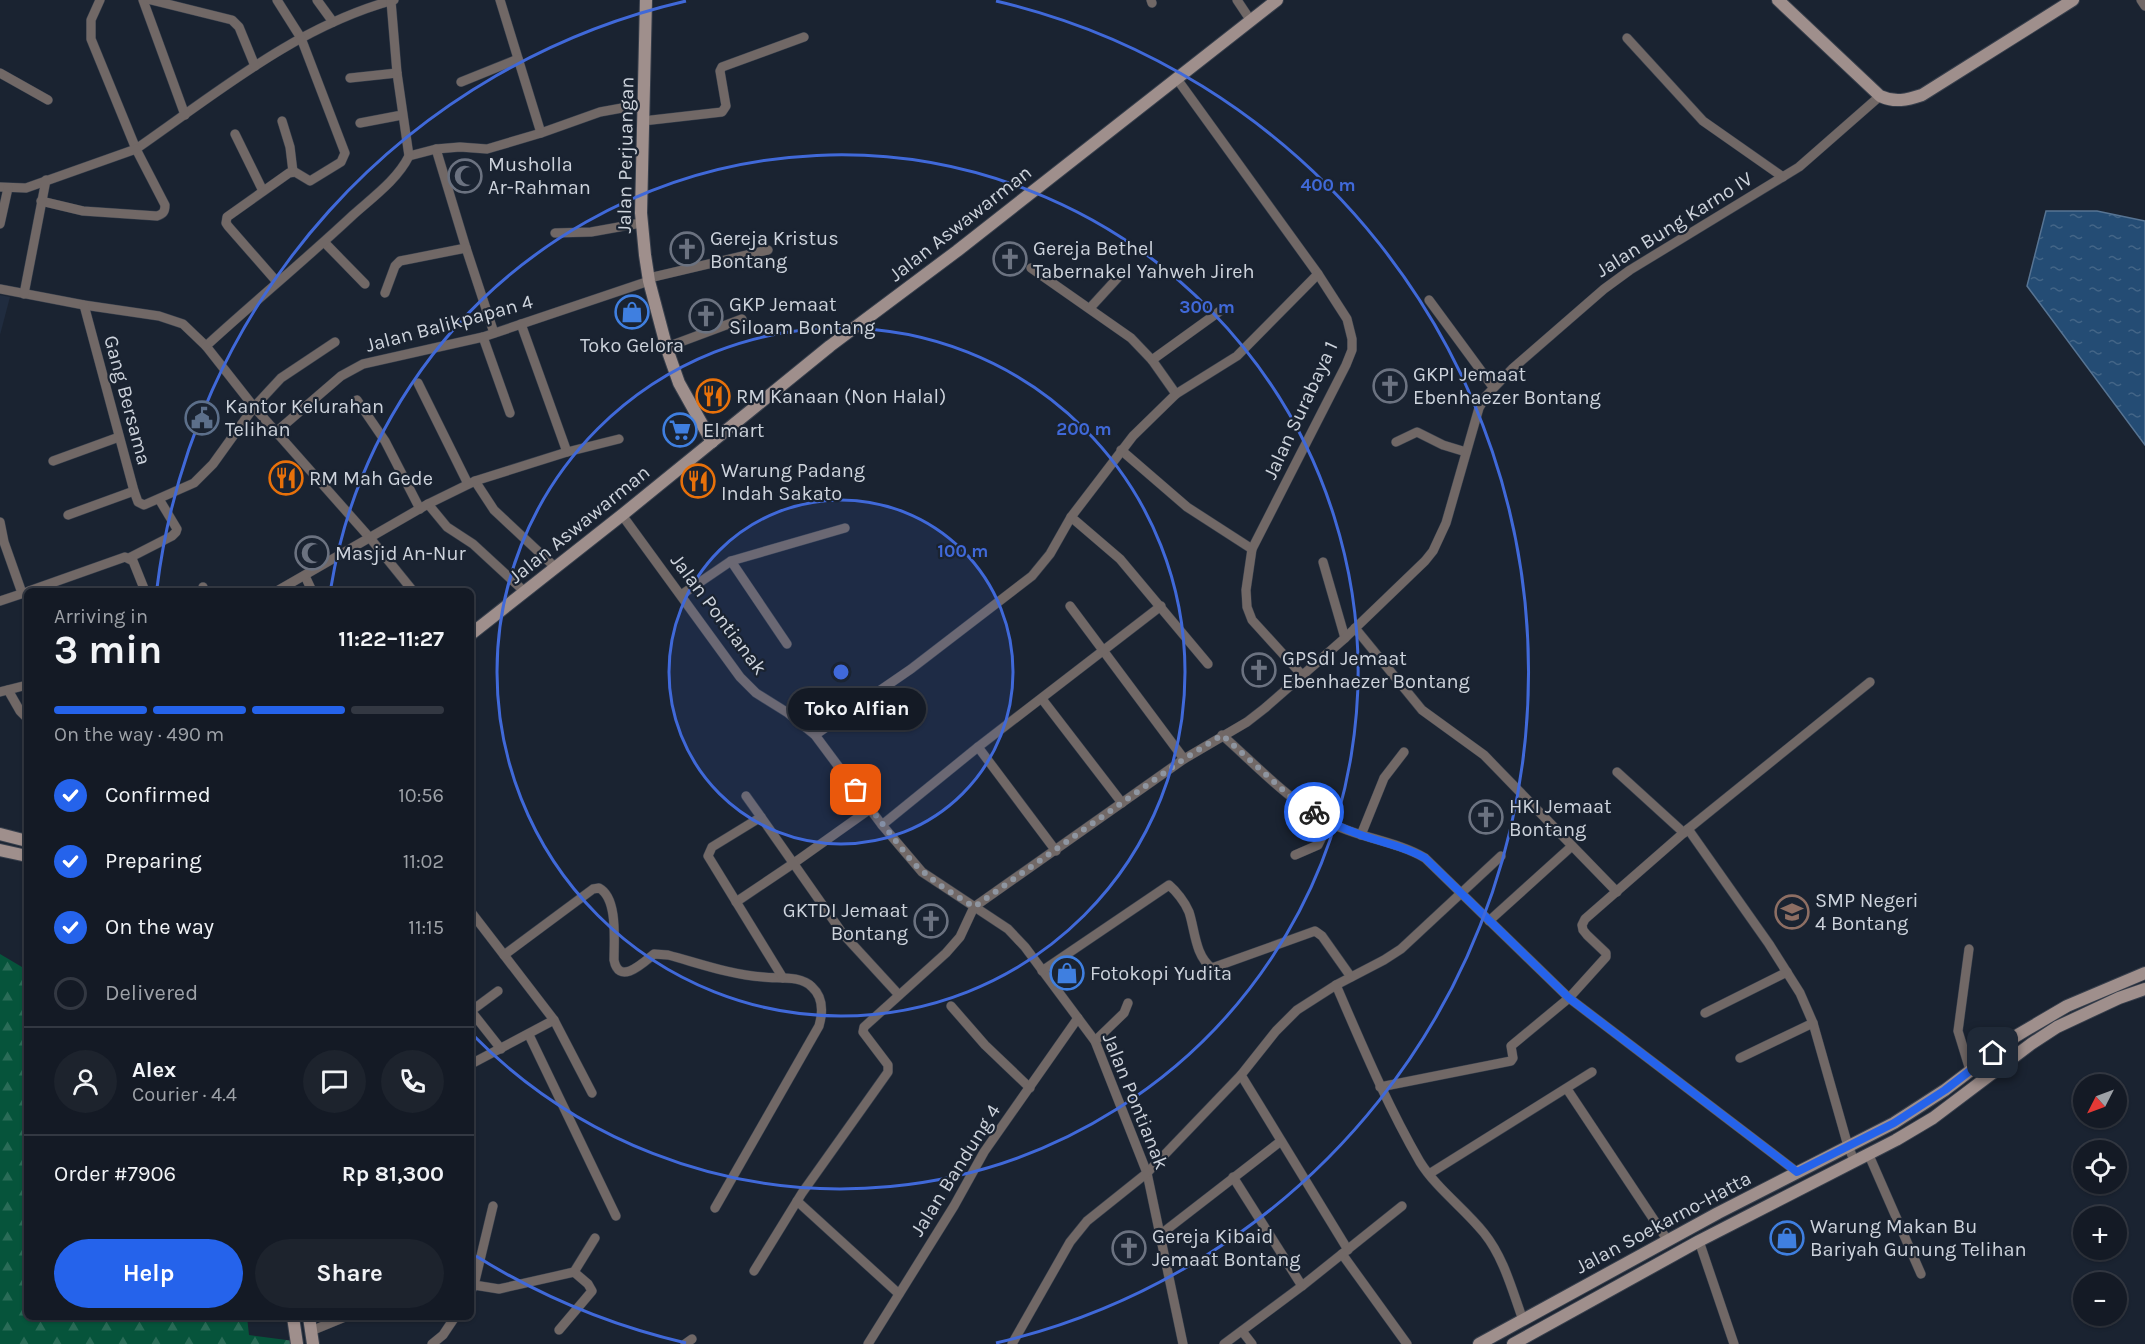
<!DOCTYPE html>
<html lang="en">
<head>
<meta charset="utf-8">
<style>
	body { margin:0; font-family:Karla,sans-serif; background:#1d232d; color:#f1f3f6; height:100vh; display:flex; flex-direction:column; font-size:22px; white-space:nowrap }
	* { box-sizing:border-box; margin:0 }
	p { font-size:20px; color:#9da1a7 }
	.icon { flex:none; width:33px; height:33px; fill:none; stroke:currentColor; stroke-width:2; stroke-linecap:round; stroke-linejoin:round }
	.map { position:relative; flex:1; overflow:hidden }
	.details { position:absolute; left:24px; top:588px; width:450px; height:732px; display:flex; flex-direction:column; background:#141a25; border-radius:9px; box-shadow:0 2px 4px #0004,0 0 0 2px #333842 }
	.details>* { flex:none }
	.needle { width:39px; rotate:228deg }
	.tools { position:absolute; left:2073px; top:1074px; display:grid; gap:12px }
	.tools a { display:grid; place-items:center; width:54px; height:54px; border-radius:50%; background:#141a25; box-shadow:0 2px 4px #0004,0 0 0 2px #333842; font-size:30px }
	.pin { position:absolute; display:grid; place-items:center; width:51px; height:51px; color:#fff; margin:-26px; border-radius:12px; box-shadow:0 3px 9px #0006 }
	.courier { position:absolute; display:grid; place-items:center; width:60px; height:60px; margin:-30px; border:4px solid #2563eb; border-radius:50%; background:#fff; color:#222; box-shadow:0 2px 8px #0007 }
	.bubble { position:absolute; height:42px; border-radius:21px; background:#141a25; box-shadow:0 2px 4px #0004,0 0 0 2px #333842; font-size:20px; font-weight:700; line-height:42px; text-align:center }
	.overview em { font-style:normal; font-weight:700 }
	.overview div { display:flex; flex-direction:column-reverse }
	.overview { display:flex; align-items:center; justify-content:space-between; height:102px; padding:0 30px }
	h1 { font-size:39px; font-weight:700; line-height:45px }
	.bar { display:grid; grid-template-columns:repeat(4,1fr); gap:9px 6px; align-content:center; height:72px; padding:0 30px }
	.bar i { height:8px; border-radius:4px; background:#333842 }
	.bar .on { background:#2563eb }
	.bar p { grid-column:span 4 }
	.line { display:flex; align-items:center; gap:15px; padding:0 30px; border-top:2px solid #333842 }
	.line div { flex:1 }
	.round { display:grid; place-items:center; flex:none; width:63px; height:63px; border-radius:32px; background:#1d232d }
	ol { padding:0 30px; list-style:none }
	li { display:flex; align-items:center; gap:18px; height:66px }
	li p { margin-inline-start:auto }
	li .icon { padding:6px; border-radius:50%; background:#2563eb; color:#fff; stroke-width:4 }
	li:last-child { color:#9da1a7 }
	li i { width:33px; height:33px; border:3px solid #333842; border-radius:50% }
	.button { display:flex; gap:12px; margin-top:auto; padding:12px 30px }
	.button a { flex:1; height:69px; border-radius:36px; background:#2563eb; color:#fff; font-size:24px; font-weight:700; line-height:69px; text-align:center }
	.button a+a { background:#1d232d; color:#f1f3f6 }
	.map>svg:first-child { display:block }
	.built { fill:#202c3f }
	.forest { fill:url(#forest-firs) }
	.water { fill:url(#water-ripples); stroke:#577493; stroke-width:1.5 }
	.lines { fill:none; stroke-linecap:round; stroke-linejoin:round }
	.street-casing { stroke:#373f4c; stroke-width:10 }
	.secondary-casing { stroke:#373f4c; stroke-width:14 }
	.street { stroke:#716866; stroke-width:9 }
	.secondary { stroke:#9f8f8c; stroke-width:12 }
	.done { stroke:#8e95a0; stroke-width:6; stroke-dasharray:0 10.8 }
	.route { stroke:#2563eb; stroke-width:8 }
	.ring { fill:none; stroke:#4069d9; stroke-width:3 }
	.labels { text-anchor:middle; stroke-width:4.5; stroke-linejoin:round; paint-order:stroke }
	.street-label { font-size:20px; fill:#cdd3dc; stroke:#1a2331 }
	.poi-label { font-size:20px; fill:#cdd3dc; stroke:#1a2331; text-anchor:start }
	.centre { fill:#4069d9; stroke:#1a2331; stroke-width:3 }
	.ring-label { font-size:18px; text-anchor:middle; font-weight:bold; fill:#4069d9; stroke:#1a2331; stroke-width:4.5; stroke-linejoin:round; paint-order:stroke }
</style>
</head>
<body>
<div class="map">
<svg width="2145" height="1344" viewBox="0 0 2145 1344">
	<defs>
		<pattern id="forest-firs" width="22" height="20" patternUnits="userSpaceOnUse" patternTransform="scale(1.5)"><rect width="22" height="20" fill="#06543b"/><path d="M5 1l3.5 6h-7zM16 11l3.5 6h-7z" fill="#296c57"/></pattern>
		<pattern id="water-ripples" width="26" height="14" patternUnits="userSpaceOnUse" patternTransform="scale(1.5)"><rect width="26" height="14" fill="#244c74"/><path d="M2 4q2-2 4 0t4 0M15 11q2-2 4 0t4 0" fill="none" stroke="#436587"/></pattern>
	</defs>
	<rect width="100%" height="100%" fill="#1a2331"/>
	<path class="built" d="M0,295L10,297L0,335Z"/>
	<path class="forest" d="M0,954L27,970V1317H247L249,1335L294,1341V1344H0Z"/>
	<path class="water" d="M2046,211H2097L2145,221V445L2027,286Z"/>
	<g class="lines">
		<defs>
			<g id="street">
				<path d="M100,0L91,20V39L136,149C217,93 297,26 394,0"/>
				<path d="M143,0L185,115"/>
				<path d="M151,0L232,20L239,27L255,66"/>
				<path d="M317,0L333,22"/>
				<path d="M500,0L541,133"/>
				<path d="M1151,0L1152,3"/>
				<path d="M1237,0L1251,21"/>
				<path d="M2141,0L2145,6"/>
				<path d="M1627,38L1703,121L1783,177"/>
				<path d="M0,73L48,100"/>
				<path d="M350,78L397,73"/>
				<path d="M1177,79L1318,274L1347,319L1352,339V350L1346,365L1252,549L1246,590L1247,607L1252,620L1303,676"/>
				<path d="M461,82L518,59"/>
				<path d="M282,121L290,147L293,172"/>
				<path d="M643,121L722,112L726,106L720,71L722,67L804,37"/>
				<path d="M360,123L402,115"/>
				<path d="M235,134L263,191"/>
				<path d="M436,149L466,248L494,333"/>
				<path d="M409,156L436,149L460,147L487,149L541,133L600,112L644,104"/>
				<path d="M0,187L26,188L136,149L165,205C165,212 163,214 157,216L83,211L41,201"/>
				<path d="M0,224L8,188"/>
				<path d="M555,233L591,232L641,223"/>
				<path d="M324,242L365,284"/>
				<path d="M1031,268L1131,338L1152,360L1176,394"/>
				<path d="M649,278L768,250"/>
				<path d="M277,282L228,226L226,223L227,217L289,173L295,172L310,181L341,162L345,153L301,38L277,0"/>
				<path d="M0,289L84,305L159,316L183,324L206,346L254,407L370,538L413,591"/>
				<path d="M385,293L395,266L400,261L466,248"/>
				<path d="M24,294L46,180"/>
				<path d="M1429,300L1493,387"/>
				<path d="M84,305L134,491L138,502L144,505L194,483L213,464L254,407L281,378L335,342"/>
				<path d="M1090,308L1123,272"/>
				<path d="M521,324L567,452"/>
				<path d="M483,337L510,413"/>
				<path d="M206,346C254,302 305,260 353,215C373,197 397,180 409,156L397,73L391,1"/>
				<path d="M667,347L742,319"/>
				<path d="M1152,360L1220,311"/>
				<path d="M418,383L468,484"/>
				<path d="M357,400L385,441L420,509"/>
				<path d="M276,432L341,376L363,364L483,337L649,281"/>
				<path d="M1396,442L1417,432L1443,445L1466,452"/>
				<path d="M1121,450L1187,507L1252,549"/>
				<path d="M53,461L119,437"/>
				<path d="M475,481L494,510L556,568"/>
				<path d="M428,504L447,527L473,544L525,592"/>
				<path d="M68,515L134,491"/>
				<path d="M622,515L740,677L756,693L788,713L815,735L882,825L922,872L1008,929L1025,947L1095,1041L1147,1173L1183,1344"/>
				<path d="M1071,517L1120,559L1208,664"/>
				<path d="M0,522L4,542L22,593"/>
				<path d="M129,558L172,536L176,532L177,529L159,499"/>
				<path d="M731,561L787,644"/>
				<path d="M1323,562L1345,638"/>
				<path d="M305,576L312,591"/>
				<path d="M29,591L125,557L133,561L145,591"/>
				<path d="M203,591V587"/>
				<path d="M277,591L428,504L475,481L567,452L619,439"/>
				<path d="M681,595L731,561L845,528"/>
				<path d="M0,601L27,592"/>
				<path d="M1070,606L1184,759"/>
				<path d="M1355,628L1422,710L1484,755L1617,892"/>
				<path d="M8,690L20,711L27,718"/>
				<path d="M0,692L27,685"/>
				<path d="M1042,699L1122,803"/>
				<path d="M815,735L911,669L1032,576L1050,554L1071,517L1133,436L1176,394L1237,356L1318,274"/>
				<path d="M1222,735C1256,765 1289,801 1330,823C1360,838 1396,841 1425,858L1569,998L1797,1172"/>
				<path d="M978,747L1056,851"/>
				<path d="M1617,772L1684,833"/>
				<path d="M746,796L761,817"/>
				<path d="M882,825L978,747L1161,606"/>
				<path d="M1688,829L1870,682"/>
				<path d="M1361,835L1384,778L1404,752"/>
				<path d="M1295,855L1318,845L1329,823"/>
				<path d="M736,902L794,863L870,809"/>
				<path d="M471,912L554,1020L471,1064"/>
				<path d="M1489,921L1572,846"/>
				<path d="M1969,949L1958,1031L1970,1070"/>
				<path d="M504,955L593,889L599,888C618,898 614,940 614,960C619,986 643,963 654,954L668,955C698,963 731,975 763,977C779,979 800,975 812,987C823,997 823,1012 819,1026L715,1208"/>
				<path d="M1042,971L1169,885C1176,891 1185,902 1189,912C1195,930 1195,956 1212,968L1315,931L1322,936L1351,977"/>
				<path d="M783,978L708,856L712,847L761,817L843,934L899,995"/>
				<path d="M1336,985C1362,1045 1387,1105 1420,1162C1437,1189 1464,1208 1484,1233C1504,1258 1512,1290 1523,1320"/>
				<path d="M951,1006L985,1045L1030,1088"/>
				<path d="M471,1011L501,1049"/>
				<path d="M471,1011L498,991"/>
				<path d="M1705,1013L1787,972"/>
				<path d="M554,1020L592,1093"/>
				<path d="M529,1035L616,1216"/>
				<path d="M1095,1041L1124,1013L1128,1003"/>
				<path d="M1740,1058L1813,1023"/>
				<path d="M1241,1075L1348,1250"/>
				<path d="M1380,1087L1511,1061L1513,1058L1511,1046L1569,998L1606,957V953L1587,935L1583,930L1582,925L1585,919L1688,829L1769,944L1800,993L1813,1023L1848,1146L1854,1160"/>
				<path d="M1567,1089L1668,1241"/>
				<path d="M1868,1153L1921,1274"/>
				<path d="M1429,1174L1592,1072"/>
				<path d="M1233,1177L1302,1286"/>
				<path d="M797,1201L899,1294"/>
				<path d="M1161,1234L1281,1141"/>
				<path d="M1699,1241L1734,1344"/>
				<path d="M1342,1254L1407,1344"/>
				<path d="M754,1271L802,1193L888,1072V1065L863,1032L864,1027L946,953L960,937L974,907L1184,759L1247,722L1265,708L1345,638L1425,561L1433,551L1446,523L1479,408L1486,396L1512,369L1604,289L1630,270L1799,167L1880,96"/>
				<path d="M574,1272L595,1238"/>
				<path d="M474,1285L499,1289L574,1272L588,1284L592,1291L559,1330"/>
				<path d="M471,1291L474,1285L493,1206"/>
				<path d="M311,1331L345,1317"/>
				<path d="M1242,1331L1252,1344"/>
				<path d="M432,1344L443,1335L455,1317"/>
				<path d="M685,1344L692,1339"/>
				<path d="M868,1344L954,1206L984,1152L1078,1018"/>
				<path d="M1012,1344L1070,1242L1087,1221L1147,1173L1241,1075L1276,1031L1297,1010L1336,985L1384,960L1401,949L1501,856"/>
				<path d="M1224,1344L1302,1286L1402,1206"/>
			</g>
			<g id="secondary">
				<path d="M646,0L641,213L645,255L649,281L667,349L679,383L712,442"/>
				<path d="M1778,0L1880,96C1895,103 1907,100 1922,95L2073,0"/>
				<path d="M471,634L622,515L830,346L957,251L1277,0"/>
				<path d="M0,834L27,841"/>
				<path d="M0,850L27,856"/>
				<path d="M293,1317L297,1344"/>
				<path d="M309,1317L313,1344"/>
				<path d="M1479,1344L1718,1213L1894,1123L1945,1090L2016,1036L2038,1023L2067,1006L2145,973"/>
				<path d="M1513,1344L1699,1241L1896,1140L1933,1118L2031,1044L2057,1027L2119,998L2145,989"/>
			</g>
		</defs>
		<use href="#street" class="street-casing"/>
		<use href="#secondary" class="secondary-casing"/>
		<use href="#street" class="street"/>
		<use href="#secondary" class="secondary"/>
	</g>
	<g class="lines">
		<path class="done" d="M856,790L913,863L938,884L974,907L1184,759L1222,735L1292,798L1314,812"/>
		<path class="route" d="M1314,812C1328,822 1344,829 1361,835C1383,843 1405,846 1425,858L1569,998L1797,1172L1894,1123L1945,1090L1993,1053"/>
	</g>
	<circle cx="841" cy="672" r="172" fill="#4069d9" fill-opacity=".12"/>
	<g class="ring">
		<circle cx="841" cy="672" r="172"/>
		<circle cx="841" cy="672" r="344"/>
		<path d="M331 587A517 517 0 1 1 472 1034"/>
		<path d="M686 1343A689 689 0 0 1 476 1256M157 588A689 689 0 0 1 686 1M996 1A689 689 0 0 1 996 1343"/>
	</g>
	<defs>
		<symbol id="mosque-ring" viewBox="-11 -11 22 22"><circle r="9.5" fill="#1a2331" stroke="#6b7280" stroke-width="1.5"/><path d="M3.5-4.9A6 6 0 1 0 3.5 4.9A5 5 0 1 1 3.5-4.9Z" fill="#6b7280"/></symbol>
		<symbol id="church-ring" viewBox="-11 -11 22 22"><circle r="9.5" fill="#1a2331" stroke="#6b7280" stroke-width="1.5"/><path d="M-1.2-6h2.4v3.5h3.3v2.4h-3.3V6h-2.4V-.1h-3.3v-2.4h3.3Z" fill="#6b7280"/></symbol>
		<symbol id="shop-ring" viewBox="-11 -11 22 22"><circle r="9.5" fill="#1a2331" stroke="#3f7fe0" stroke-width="1.5"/><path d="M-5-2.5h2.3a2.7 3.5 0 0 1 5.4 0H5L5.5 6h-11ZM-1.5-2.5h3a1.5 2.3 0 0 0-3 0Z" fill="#3f7fe0"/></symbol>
		<symbol id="restaurant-ring" viewBox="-11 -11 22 22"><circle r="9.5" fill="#1a2331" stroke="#e8710a" stroke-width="1.5"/><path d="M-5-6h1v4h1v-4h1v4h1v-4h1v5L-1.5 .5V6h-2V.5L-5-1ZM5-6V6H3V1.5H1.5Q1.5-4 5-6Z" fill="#e8710a"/></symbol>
		<symbol id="civic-ring" viewBox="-11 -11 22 22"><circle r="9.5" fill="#1a2331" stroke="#5c6f8a" stroke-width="1.5"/><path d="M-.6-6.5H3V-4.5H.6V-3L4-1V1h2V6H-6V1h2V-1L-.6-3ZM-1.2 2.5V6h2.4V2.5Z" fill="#5c6f8a"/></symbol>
		<symbol id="supermarket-ring" viewBox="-11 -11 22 22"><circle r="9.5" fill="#1a2331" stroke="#3f7fe0" stroke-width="1.5"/><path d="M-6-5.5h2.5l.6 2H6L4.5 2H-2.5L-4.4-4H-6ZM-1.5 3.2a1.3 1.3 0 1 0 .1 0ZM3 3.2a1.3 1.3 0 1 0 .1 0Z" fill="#3f7fe0"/></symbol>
		<symbol id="school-ring" viewBox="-11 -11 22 22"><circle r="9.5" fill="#1a2331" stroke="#8d6e63" stroke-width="1.5"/><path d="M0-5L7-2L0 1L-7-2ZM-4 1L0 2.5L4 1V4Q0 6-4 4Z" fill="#8d6e63"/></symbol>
	</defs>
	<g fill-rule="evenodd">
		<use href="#mosque-ring" x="446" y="157" width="38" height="38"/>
		<use href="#church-ring" x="668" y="230" width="38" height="38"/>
		<use href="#church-ring" x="991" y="240" width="38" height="38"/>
		<use href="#shop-ring" x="613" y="293" width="38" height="38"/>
		<use href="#church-ring" x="687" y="297" width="38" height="38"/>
		<use href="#church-ring" x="1371" y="367" width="38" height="38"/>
		<use href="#restaurant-ring" x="694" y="377" width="38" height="38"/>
		<use href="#civic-ring" x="183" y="399" width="38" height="38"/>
		<use href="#supermarket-ring" x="661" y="411" width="38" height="38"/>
		<use href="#restaurant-ring" x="267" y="459" width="38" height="38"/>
		<use href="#restaurant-ring" x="679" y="462" width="38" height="38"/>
		<use href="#mosque-ring" x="293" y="534" width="38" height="38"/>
		<use href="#church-ring" x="1240" y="651" width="38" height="38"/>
		<use href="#church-ring" x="1467" y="798" width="38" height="38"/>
		<use href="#school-ring" x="1773" y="893" width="38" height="38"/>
		<use href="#church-ring" x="912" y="902" width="38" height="38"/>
		<use href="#shop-ring" x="1048" y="954" width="38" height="38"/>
		<use href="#shop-ring" x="1768" y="1219" width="38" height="38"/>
		<use href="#church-ring" x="1110" y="1229" width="38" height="38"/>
	</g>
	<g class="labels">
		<g class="street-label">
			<text transform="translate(625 155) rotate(-89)" y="7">Jalan Perjuangan</text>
			<text transform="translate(960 223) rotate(-38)" y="7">Jalan Aswawarman</text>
			<text transform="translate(1674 224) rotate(-32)" y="7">Jalan Bung Karno IV</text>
			<text transform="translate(449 323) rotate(-15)" y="7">Jalan Balikpapan 4</text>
			<text transform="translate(128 400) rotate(75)" y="7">Gang Bersama</text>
			<text transform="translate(1300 410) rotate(-65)" y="7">Jalan Surabaya 1</text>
			<text transform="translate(579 524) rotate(-39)" y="7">Jalan Aswawarman</text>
			<text transform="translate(719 614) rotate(53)" y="7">Jalan Pontianak</text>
			<text transform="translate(1136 1101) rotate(68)" y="7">Jalan Pontianak</text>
			<text transform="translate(955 1170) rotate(-58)" y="7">Jalan Bandung 4</text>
			<text transform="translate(1663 1222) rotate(-28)" y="7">Jalan Soekarno-Hatta</text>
		</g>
		<g class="poi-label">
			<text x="488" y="171">Musholla<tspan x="488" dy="23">Ar-Rahman</tspan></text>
			<text x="710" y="245">Gereja Kristus<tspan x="710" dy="23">Bontang</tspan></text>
			<text x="1033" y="255">Gereja Bethel<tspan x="1033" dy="23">Tabernakel Yahweh Jireh</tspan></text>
			<text x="729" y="311">GKP Jemaat<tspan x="729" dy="23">Siloam Bontang</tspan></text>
			<text x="632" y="352" text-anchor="middle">Toko Gelora</text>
			<text x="1413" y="381">GKPI Jemaat<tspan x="1413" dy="23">Ebenhaezer Bontang</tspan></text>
			<text x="736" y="403">RM Kanaan (Non Halal)</text>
			<text x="225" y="413">Kantor Kelurahan<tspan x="225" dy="23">Telihan</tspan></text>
			<text x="703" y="437">Elmart</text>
			<text x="721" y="477">Warung Padang<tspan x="721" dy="23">Indah Sakato</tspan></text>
			<text x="309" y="485">RM Mah Gede</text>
			<text x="335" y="560">Masjid An-Nur</text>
			<text x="1282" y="665">GPSdI Jemaat<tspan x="1282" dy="23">Ebenhaezer Bontang</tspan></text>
			<text x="1509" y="813">HKI Jemaat<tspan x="1509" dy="23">Bontang</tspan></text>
			<text x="1815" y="907">SMP Negeri<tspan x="1815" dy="23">4 Bontang</tspan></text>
			<text x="908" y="917" text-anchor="end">GKTDI Jemaat<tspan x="908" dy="23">Bontang</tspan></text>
			<text x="1090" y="980">Fotokopi Yudita</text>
			<text x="1810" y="1233">Warung Makan Bu<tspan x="1810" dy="23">Bariyah Gunung Telihan</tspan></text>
			<text x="1152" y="1243">Gereja Kibaid<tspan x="1152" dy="23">Jemaat Bontang</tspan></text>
		</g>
	</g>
	<circle cx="841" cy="672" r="9" class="centre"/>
	<g class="ring-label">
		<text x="1328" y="191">400 m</text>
		<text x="1207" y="313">300 m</text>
		<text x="1084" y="435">200 m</text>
		<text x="963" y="557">100 m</text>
	</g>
</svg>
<div class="tools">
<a><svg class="needle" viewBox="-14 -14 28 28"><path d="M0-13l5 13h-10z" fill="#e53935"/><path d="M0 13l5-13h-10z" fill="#9da1a7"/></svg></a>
<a><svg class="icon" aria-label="locate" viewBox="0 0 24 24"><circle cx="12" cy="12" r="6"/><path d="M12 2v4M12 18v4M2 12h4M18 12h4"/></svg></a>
<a>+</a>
<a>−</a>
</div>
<div class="pin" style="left:856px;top:790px;background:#ea580c"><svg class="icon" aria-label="bag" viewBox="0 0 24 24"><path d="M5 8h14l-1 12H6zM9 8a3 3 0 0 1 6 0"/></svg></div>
<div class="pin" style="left:1993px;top:1053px;background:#1f2937"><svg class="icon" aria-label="home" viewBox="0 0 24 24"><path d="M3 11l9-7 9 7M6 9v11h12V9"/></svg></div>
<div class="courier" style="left:1314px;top:812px"><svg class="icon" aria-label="bike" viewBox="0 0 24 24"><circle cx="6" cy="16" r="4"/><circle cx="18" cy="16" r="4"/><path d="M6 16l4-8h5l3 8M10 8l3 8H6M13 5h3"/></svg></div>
<div class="bubble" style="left:788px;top:688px;width:138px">Toko Alfian</div>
<section class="details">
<div class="overview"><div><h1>3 min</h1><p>Arriving in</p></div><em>11:22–11:27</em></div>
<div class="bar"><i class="on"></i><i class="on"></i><i class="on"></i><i></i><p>On the way · 490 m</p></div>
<ol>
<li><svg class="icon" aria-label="check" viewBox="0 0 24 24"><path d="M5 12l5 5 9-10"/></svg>Confirmed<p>10:56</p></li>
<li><svg class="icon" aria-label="check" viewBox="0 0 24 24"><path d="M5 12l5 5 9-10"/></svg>Preparing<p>11:02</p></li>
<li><svg class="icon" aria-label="check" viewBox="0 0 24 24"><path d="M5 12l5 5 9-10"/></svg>On the way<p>11:15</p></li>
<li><i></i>Delivered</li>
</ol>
<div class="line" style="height:108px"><a class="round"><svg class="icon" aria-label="person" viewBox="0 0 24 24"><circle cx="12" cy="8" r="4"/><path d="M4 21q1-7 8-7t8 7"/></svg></a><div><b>Alex</b><p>Courier · 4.4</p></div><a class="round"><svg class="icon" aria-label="chat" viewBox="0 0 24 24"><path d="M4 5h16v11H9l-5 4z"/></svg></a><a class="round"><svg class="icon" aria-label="phone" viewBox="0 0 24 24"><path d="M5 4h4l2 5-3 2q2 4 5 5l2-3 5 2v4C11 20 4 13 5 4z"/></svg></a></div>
<div class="line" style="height:78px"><div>Order #7906</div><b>Rp 81,300</b></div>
<div class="button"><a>Help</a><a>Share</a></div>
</section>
</div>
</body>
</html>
